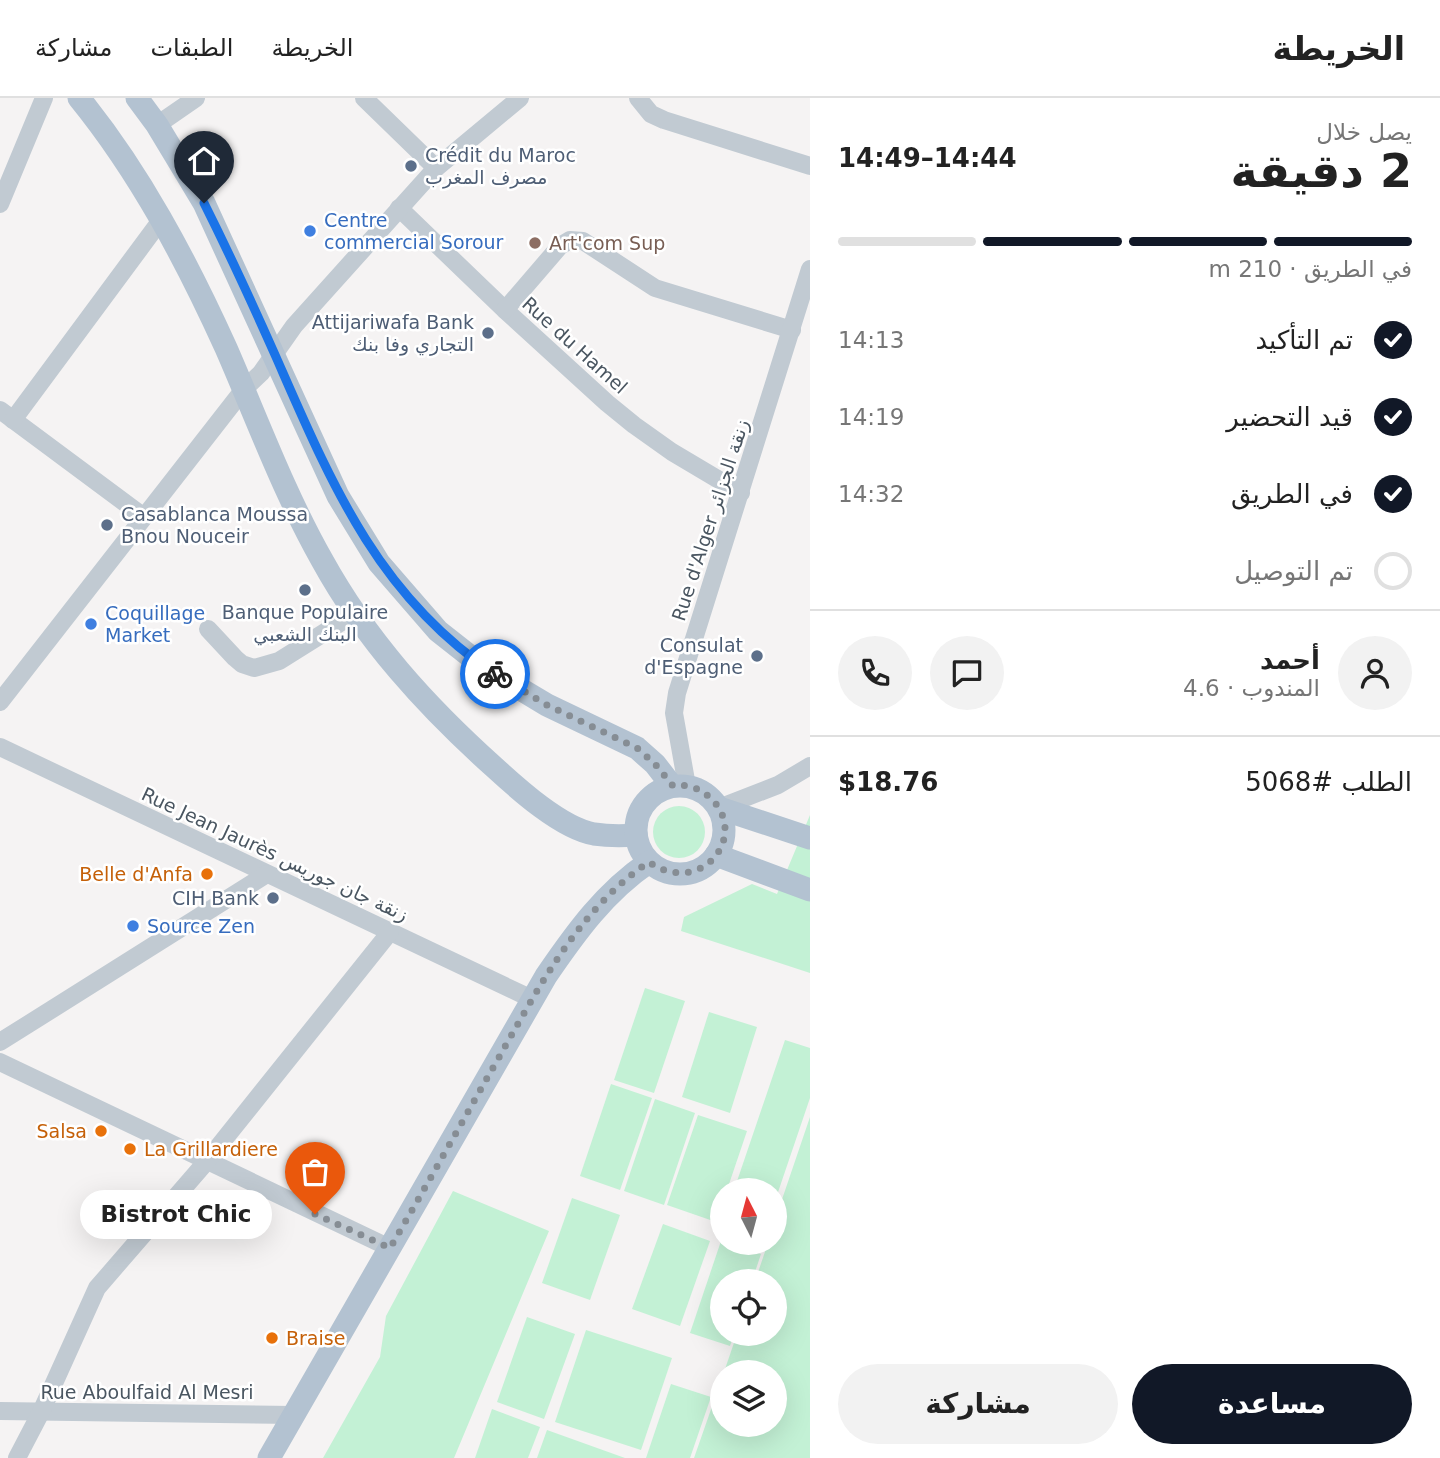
<!DOCTYPE html>
<html lang="ar">
<head>
<meta charset="utf-8">
<style>
	body { margin:0; font-family:"DejaVu Sans","Noto Sans Arabic",sans-serif; background:#f2f2f2; color:#222; direction:rtl; height:100vh; display:flex; flex-direction:column; font-size:26px; white-space:nowrap }
	* { box-sizing:border-box; margin:0 }
	p { font-size:23px; color:#767676 }
	.icon { flex:none; width:38px; height:38px; fill:none; stroke:currentColor; stroke-width:2; stroke-linecap:round; stroke-linejoin:round }
	.map { position:relative; flex:1; overflow:hidden; direction:ltr }
	.sheet { display:flex; flex-direction:column; background:#fff; width:630px }
	.sheet>* { flex:none }
	.needle { width:46px; rotate:354deg }
	.buttons { position:absolute; left:710px; top:1080px; display:grid; gap:14px }
	.buttons a { display:grid; place-items:center; width:77px; height:77px; border-radius:50%; background:#fff; box-shadow:0 7px 28px #0002; font-size:35px }
	.pin { position:absolute; display:grid; place-items:center; width:60px; height:60px; color:#fff; margin:-72px -30px; border-radius:50% 50% 50% 0; rotate:-45deg; box-shadow:0 0 7px #0007 }
	.pin .icon { rotate:45deg }
	.courier { position:absolute; display:grid; place-items:center; width:70px; height:70px; margin:-35px; border:5px solid #1a73e8; border-radius:50%; background:#fff; color:#222; box-shadow:0 2px 9px #0007 }
	.bubble { position:absolute; height:49px; border-radius:24px; background:#fff; box-shadow:0 7px 28px #0002; font-size:23px; font-weight:700; line-height:49px; text-align:center; direction:rtl }
	.headline em { font-style:normal; font-weight:700 }
	.headline div { display:flex; flex-direction:column-reverse }
	.headline { display:flex; align-items:center; justify-content:space-between; height:119px; padding:0 28px }
	h1 { font-size:46px; font-weight:700; line-height:52px }
	.bar { display:grid; grid-template-columns:repeat(4,1fr); gap:10px 7px; align-content:center; height:84px; padding:0 28px }
	.bar i { height:9px; border-radius:5px; background:#e0e0e0 }
	.bar .selected { background:#111827 }
	.bar p { grid-column:span 4 }
	.line { display:flex; align-items:center; gap:18px; padding:0 28px; border-top:2px solid #e0e0e0 }
	.line div { flex:1 }
	.round { display:grid; place-items:center; flex:none; width:74px; height:74px; border-radius:37px; background:#f2f2f2 }
	ol { padding:0 28px; list-style:none }
	li { display:flex; align-items:center; gap:21px; height:77px }
	li p { margin-inline-start:auto }
	li .icon { padding:7px; border-radius:50%; background:#111827; color:#fff; stroke-width:4 }
	li:last-child { color:#767676 }
	li i { width:38px; height:38px; border:4px solid #e0e0e0; border-radius:50% }
	.primary-button { display:flex; gap:14px; margin-top:auto; padding:14px 28px }
	.primary-button a { flex:1; height:80px; border-radius:42px; background:#111827; color:#fff; font-size:28px; font-weight:700; line-height:80px; text-align:center }
	.primary-button a+a { background:#f2f2f2; color:#222 }
	header { display:flex; align-items:center; gap:42px; box-sizing:border-box; height:98px; padding:0 35px; background:#fff; border-bottom:2px solid #e0e0e0 }
	header strong { font-size:33px }
	nav { display:flex; gap:38px; margin-inline-start:auto; font-size:24px }
	main { display:flex; flex:1; min-height:0 }
	.map>svg:first-child { display:block }
	.green { fill:#c3f1d5 }
	.lines { fill:none; stroke-linecap:round; stroke-linejoin:round }
	.minor { stroke:#c1cad2; stroke-width:18 }
	.major { stroke:#b3c2d1; stroke-width:23 }
	.done { stroke:#868d94; stroke-width:7; stroke-dasharray:0 12.6 }
	.route { stroke:#1a73e8; stroke-width:9 }
	.service-dot { fill:#5c6f8a; stroke:#fff; stroke-width:2.5 }
	.shop-dot { fill:#3f7fe0; stroke:#fff; stroke-width:2.5 }
	.education-dot { fill:#8d6e63; stroke:#fff; stroke-width:2.5 }
	.food-dot { fill:#e8710a; stroke:#fff; stroke-width:2.5 }
	.labels { text-anchor:middle; stroke-width:5; stroke-linejoin:round; paint-order:stroke }
	.service-label { font-size:19px; fill:#4e5e75; stroke:#fff; text-anchor:end }
	.shop-label { font-size:19px; fill:#366cbe; stroke:#fff; text-anchor:start }
	.education-label { font-size:19px; fill:#785e54; stroke:#fff; text-anchor:start }
	.street-label { font-size:19px; fill:#4a5661; stroke:#fff }
	.food-label { font-size:19px; fill:#c56008; stroke:#fff; text-anchor:end }
</style>
</head>
<body>
<header>
<strong>الخريطة</strong>
<nav><a>الخريطة</a><a>الطبقات</a><a>مشاركة</a></nav>
</header>
<main>
<section class="sheet">
<div class="headline"><div><h1>2 دقيقة</h1><p>يصل خلال</p></div><em>14:44–14:49</em></div>
<div class="bar"><i class="selected"></i><i class="selected"></i><i class="selected"></i><i></i><p>في الطريق · 210 m</p></div>
<ol>
<li><svg class="icon" aria-label="check" viewBox="0 0 24 24"><path d="M5 12l5 5 9-10"/></svg>تم التأكيد<p>14:13</p></li>
<li><svg class="icon" aria-label="check" viewBox="0 0 24 24"><path d="M5 12l5 5 9-10"/></svg>قيد التحضير<p>14:19</p></li>
<li><svg class="icon" aria-label="check" viewBox="0 0 24 24"><path d="M5 12l5 5 9-10"/></svg>في الطريق<p>14:32</p></li>
<li><i></i>تم التوصيل</li>
</ol>
<div class="line" style="height:126px"><a class="round"><svg class="icon" aria-label="person" viewBox="0 0 24 24"><circle cx="12" cy="8" r="4"/><path d="M4 21q1-7 8-7t8 7"/></svg></a><div><b>أحمد</b><p>المندوب · 4.6</p></div><a class="round"><svg class="icon" aria-label="chat" viewBox="0 0 24 24"><path d="M4 5h16v11H9l-5 4z"/></svg></a><a class="round"><svg class="icon" aria-label="phone" viewBox="0 0 24 24"><path d="M5 4h4l2 5-3 2q2 4 5 5l2-3 5 2v4C11 20 4 13 5 4z"/></svg></a></div>
<div class="line" style="height:91px"><div>الطلب #5068</div><b>$18.76</b></div>
<div class="primary-button"><a>مساعدة</a><a>مشاركة</a></div>
</section>
<div class="map">
<svg width="810" height="1360" viewBox="0 0 810 1360">
	<rect width="100%" height="100%" fill="#f5f3f3"/>
	<g class="green">
		<circle cx="679" cy="734" r="26"/>
		<path d="M810,717V875L681,833L684,819L752,786L777,796Z"/>
		<path d="M645,890L685,903L654,995L614,982Z"/>
		<path d="M709,914L757,929L730,1015L682,999Z"/>
		<path d="M785,942L810,950V1000L775,1103V1092H734Z"/>
		<path d="M611,986L652,1000L620,1092L580,1078Z"/>
		<path d="M655,1001L695,1015L664,1107L624,1093Z"/>
		<path d="M698,1017L747,1033L727,1092H723V1104L716,1124L667,1107Z"/>
		<path d="M810,1019V1360H694L723,1277V1326H775V1274H724L737,1236H775V1183H755L768,1145L775,1144V1122Z"/>
		<path d="M453,1093L549,1133L454,1360H323L380,1259L386,1218Z"/>
		<path d="M572,1100L620,1117L590,1202L542,1185Z"/>
		<path d="M663,1126L710,1143L680,1228L632,1211Z"/>
		<path d="M721,1143L761,1156L752,1183H723V1236H734L730,1248L690,1235Z"/>
		<path d="M527,1219L575,1236L544,1321L497,1304Z"/>
		<path d="M586,1232L672,1260L641,1352L555,1324Z"/>
		<path d="M671,1286L711,1299L690,1360H646Z"/>
		<path d="M492,1311L540,1329L528,1360H475Z"/>
		<path d="M547,1332L625,1360H537Z"/>
	</g>
	<g class="lines">
		<g class="minor">
			<path d="M364,0L436,70"/>
			<path d="M638,0L651,16L664,22L810,68"/>
			<path d="M157,27L196,0"/>
			<path d="M0,106L44,0"/>
			<path d="M399,110L505,212L607,305L634,327L672,354L741,395"/>
			<path d="M505,212L560,148L570,142L583,143L655,190L792,232"/>
			<path d="M0,312L144,419"/>
			<path d="M13,322L161,122"/>
			<path d="M208,531L235,560L242,566L254,570L279,563L354,516"/>
			<path d="M0,604L244,291L261,275L294,228L436,70L520,0"/>
			<path d="M0,649L532,901"/>
			<path d="M687,688L674,615L677,595L810,171"/>
			<path d="M719,710L778,687L810,668"/>
			<path d="M0,944L267,776"/>
			<path d="M0,964L390,1150"/>
			<path d="M0,1313L294,1317"/>
			<path d="M17,1360L41,1314L97,1190L206,1064L390,834"/>
		</g>
		<g class="major">
			<path d="M79,0C140,75 186,162 226,250C257,321 284,395 322,462C366,542 426,608 494,669C518,691 561,730 594,736C608,738 622,738 636,737"/>
			<path d="M137,0L157,27L204,105L338,398L379,465L438,533L485,570L547,607L637,650L655,666L672,688"/>
			<circle cx="680" cy="732" r="44"/>
			<path d="M719,710L810,740"/>
			<path d="M716,757L810,792"/>
			<path d="M269,1360L546,878C576,834 605,794 649,764"/>
		</g>
	</g>
	<g class="lines">
		<path class="done" d="M315,1116L390,1150C427,1087 462,1024 498,961C539,889 579,811 649,764C703,801 752,734 708,698C698,689 685,686 673,688L655,666L637,650L547,607L495,576"/>
		<path class="route" d="M204,105C229,155 253,207 276,259C330,382 377,498 495,576"/>
	</g>
	<g class="service-dot">
		<circle cx="411" cy="68" r="7"/>
		<circle cx="488" cy="235" r="7"/>
		<circle cx="107" cy="427" r="7"/>
		<circle cx="305" cy="492" r="7"/>
		<circle cx="757" cy="558" r="7"/>
		<circle cx="273" cy="800" r="7"/>
	</g>
	<g class="shop-dot">
		<circle cx="310" cy="133" r="7"/>
		<circle cx="91" cy="526" r="7"/>
		<circle cx="133" cy="828" r="7"/>
	</g>
	<circle class="education-dot" cx="535" cy="145" r="7"/>
	<g class="food-dot">
		<circle cx="207" cy="776" r="7"/>
		<circle cx="101" cy="1033" r="7"/>
		<circle cx="130" cy="1051" r="7"/>
		<circle cx="272" cy="1240" r="7"/>
	</g>
	<g class="labels">
		<g class="service-label">
			<text x="425" y="64" text-anchor="start">Crédit du Maroc<tspan x="425" dy="22">مصرف المغرب</tspan></text>
			<text x="474" y="231">Attijariwafa Bank<tspan x="474" dy="22">التجاري وفا بنك</tspan></text>
			<text x="121" y="423" text-anchor="start">Casablanca Moussa<tspan x="121" dy="22">Bnou Nouceir</tspan></text>
			<text x="305" y="521" text-anchor="middle">Banque Populaire<tspan x="305" dy="22">البنك الشعبي</tspan></text>
			<text x="743" y="554">Consulat<tspan x="743" dy="22">d'Espagne</tspan></text>
			<text x="259" y="807">CIH Bank</text>
		</g>
		<g class="shop-label">
			<text x="324" y="129">Centre<tspan x="324" dy="22">commercial Sorour</tspan></text>
			<text x="105" y="522">Coquillage<tspan x="105" dy="22">Market</tspan></text>
			<text x="147" y="835">Source Zen</text>
		</g>
		<g class="education-label">
			<text x="549" y="152">Art'com Sup</text>
		</g>
		<g class="street-label">
			<text transform="translate(575 247) rotate(42)" y="7">Rue du Hamel</text>
			<text transform="translate(710 422) rotate(-72)" y="7">Rue d'Alger زنقة الجزائر</text>
			<text transform="translate(275 756) rotate(25)" y="7">Rue Jean Jaurès زنقة جان جوريس</text>
			<text x="147" y="1301">Rue Aboulfaid Al Mesri</text>
		</g>
		<g class="food-label">
			<text x="193" y="783">Belle d'Anfa</text>
			<text x="87" y="1040">Salsa</text>
			<text x="144" y="1058" text-anchor="start">La Grillardiere</text>
			<text x="286" y="1247" text-anchor="start">Braise</text>
		</g>
	</g>
</svg>
<div class="buttons">
<a><svg class="needle" viewBox="-14 -14 28 28"><path d="M0-13l5 13h-10z" fill="#e53935"/><path d="M0 13l5-13h-10z" fill="#767676"/></svg></a>
<a><svg class="icon" aria-label="locate" viewBox="0 0 24 24"><circle cx="12" cy="12" r="6"/><path d="M12 2v4M12 18v4M2 12h4M18 12h4"/></svg></a>
<a><svg class="icon" aria-label="layers" viewBox="0 0 24 24"><path d="M12 4l9 5-9 5-9-5zM3 14l9 5 9-5"/></svg></a>
</div>
<div class="pin" style="left:315px;top:1116px;background:#ea580c"><svg class="icon" aria-label="bag" viewBox="0 0 24 24"><path d="M5 8h14l-1 12H6zM9 8a3 3 0 0 1 6 0"/></svg></div>
<div class="pin" style="left:204px;top:105px;background:#1f2937"><svg class="icon" aria-label="home" viewBox="0 0 24 24"><path d="M3 11l9-7 9 7M6 9v11h12V9"/></svg></div>
<div class="courier" style="left:495px;top:576px"><svg class="icon" aria-label="bike" viewBox="0 0 24 24"><circle cx="6" cy="16" r="4"/><circle cx="18" cy="16" r="4"/><path d="M6 16l4-8h5l3 8M10 8l3 8H6M13 5h3"/></svg></div>
<div class="bubble" style="left:80px;top:1092px;width:192px">Bistrot Chic</div>
</div>
</main>
</body>
</html>
